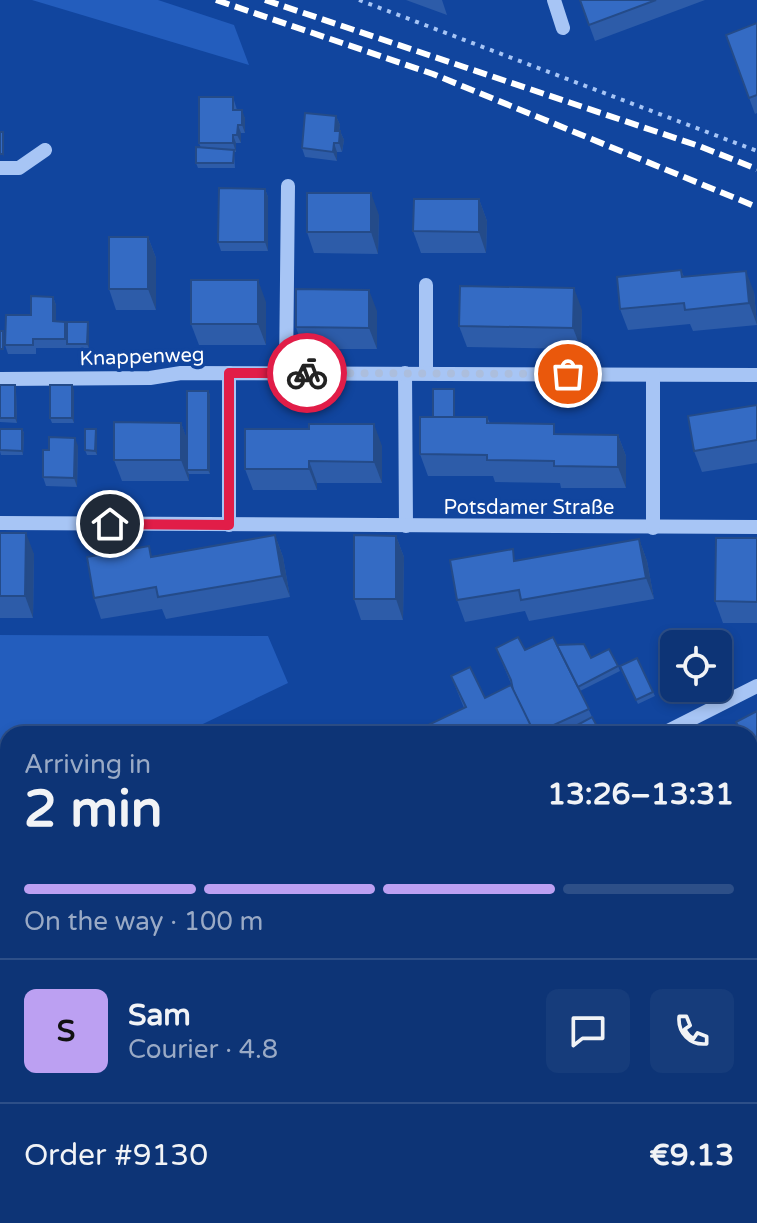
<!DOCTYPE html>
<html lang="en">
<head>
<meta charset="utf-8">
<style>
	body { margin:0; font-family:"Varela Round",sans-serif; background:#163c7b; color:#f1f3f6; height:100vh; display:flex; flex-direction:column; font-size:30px; white-space:nowrap }
	* { box-sizing:border-box; margin:0 }
	p { font-size:26px; color:#9aaac5 }
	.icon { flex:none; width:44px; height:44px; fill:none; stroke:currentColor; stroke-width:2; stroke-linecap:round; stroke-linejoin:round }
	.map { position:relative; flex:1; overflow:hidden }
	.sheet { position:absolute; left:0px; top:726px; width:758px; height:498px; display:flex; flex-direction:column; background:#0d3476; border-radius:24px 24px 0 0; box-shadow:0 4px 12px #0003,0 0 0 2px #2d4f88 }
	.sheet>* { flex:none }
	.fabs { position:absolute; left:660px; top:630px; display:grid; gap:16px }
	.fabs a { display:grid; place-items:center; width:72px; height:72px; border-radius:12px; background:#0d3476; box-shadow:0 4px 12px #0003,0 0 0 2px #2d4f88; font-size:40px }
	.pin { position:absolute; display:grid; place-items:center; width:68px; height:68px; color:#fff; margin:-34px; border:4px solid #fff; border-radius:50%; box-shadow:0 2px 8px #0007 }
	.courier { position:absolute; display:grid; place-items:center; width:80px; height:80px; margin:-40px; border:6px solid #e11d48; border-radius:50%; background:#fff; color:#222; box-shadow:0 2px 10px #0007 }
	.summary em { font-style:normal; font-weight:700 }
	.summary div { display:flex; flex-direction:column-reverse }
	.summary { display:flex; align-items:center; justify-content:space-between; height:136px; padding:0 24px }
	h1 { font-size:52px; font-weight:700; line-height:60px }
	.bar { display:grid; grid-template-columns:repeat(4,1fr); gap:12px 8px; align-content:center; height:96px; padding:0 24px }
	.bar i { height:10px; border-radius:6px; background:#2d4f88 }
	.bar .current { background:#bca0f2 }
	.bar p { grid-column:span 4 }
	.line { display:flex; align-items:center; gap:20px; padding:0 24px; border-top:2px solid #2d4f88 }
	.line div { flex:1 }
	.round { display:grid; place-items:center; flex:none; width:84px; height:84px; border-radius:12px; background:#163c7b }
	.map>svg:first-child { display:block }
	.green { fill:#235dbd }
	.lines { fill:none; stroke-linecap:round; stroke-linejoin:round }
	.path { stroke:#a7c5f5; stroke-width:4; stroke-dasharray:4 6; stroke-linecap:butt }
	.minor { stroke:#a7c5f5; stroke-width:14 }
	.rail { stroke:#fff; stroke-width:6; stroke-dasharray:14 6; stroke-linecap:butt }
	.wall { fill:#2d5ca9 }
	.shaded-wall { fill:#244b89 }
	.building { fill:#346bc4; stroke:#244b89; stroke-width:2 }
	.done { stroke:#acbedd; stroke-width:8; stroke-dasharray:0 14.4 }
	.route { stroke:#e11d48; stroke-width:10 }
	.labels { text-anchor:middle; stroke-width:7; stroke-linejoin:round; paint-order:stroke }
	.street-label { font-size:20px; fill:#fff; stroke:#11459e }
</style>
</head>
<body>
<div class="map">
<svg width="757" height="1223" viewBox="0 0 757 1223">
	<rect width="100%" height="100%" fill="#11459e"/>
	<g class="green">
		<path d="M32,0H158L234,25L249,65Z"/>
		<path d="M0,635L268,636L288,683L182,734H8V818L0,822Z"/>
	</g>
	<g class="lines">
		<g class="path">
			<path d="M359,0L757,151"/>
			<path d="M542,1216V1223"/>
			<path d="M643,1216V1223"/>
			<path d="M745,1216V1223"/>
		</g>
		<g class="minor">
			<path d="M554,0L563,28"/>
			<path d="M0,168H19L45,150"/>
			<path d="M286,373L288,186"/>
			<path d="M405,373L406,526"/>
			<path d="M426,373V285"/>
			<path d="M0,379L150,378L181,373L757,375"/>
			<path d="M0,523L757,527"/>
			<path d="M229,525V373"/>
			<path d="M653,528V375"/>
			<path d="M662,734L757,686"/>
			<path d="M0,830H8"/>
			<path d="M750,1007H757"/>
			<path d="M0,1055L8,1051"/>
			<path d="M0,1163L8,1162"/>
		</g>
		<g class="rail">
			<path d="M216,0L433,74L757,207"/>
			<path d="M265,0L699,146L757,169"/>
		</g>
	</g>
	<g class="wall">
		<path d="M406,0H442L447,15Z"/>
		<path d="M580,0H705L595,41Z"/>
		<path d="M757,23V113L755,114L726,35Z"/>
		<path d="M233,97L237,110L245,118V133H241V143H236V152H234L235,168H198L196,163L201,148L199,143Z"/>
		<path d="M336,116L340,125L339,131H340L344,140L342,152H337V161L305,157L302,148Z"/>
		<path d="M265,189L268,197V251H221L218,242Z"/>
		<path d="M479,199L487,221L486,253H421L413,231Z"/>
		<path d="M379,215L378,254L314,253L307,232Z"/>
		<path d="M148,237L156,258V310H116L109,289Z"/>
		<path d="M681,270L684,277L754,292L757,325L693,331L690,324L628,330L620,309Z"/>
		<path d="M53,297L56,305V321L65,322L67,327L88,322L89,327V348H36V354H8L5,345L31,315Z"/>
		<path d="M266,302V345H199L191,324Z"/>
		<path d="M582,310L581,349L467,347L459,326Z"/>
		<path d="M377,311V349H303L296,327Z"/>
		<path d="M0,385L16,390L17,423L0,422Z"/>
		<path d="M454,389L455,393V417H487L490,423L558,434L618,435L626,456V488H561L560,483L495,482L493,476H428L420,454Z"/>
		<path d="M74,390V423H52L50,418Z"/>
		<path d="M208,391L210,395V474H189V481H122L114,460L181,423L187,440Z"/>
		<path d="M757,405V463L702,472L694,451Z"/>
		<path d="M0,429H22L24,433L23,455H1L0,451Z"/>
		<path d="M309,429L382,446V483H317V490H253L245,469Z"/>
		<path d="M97,433V455H87L85,450Z"/>
		<path d="M78,446L77,487L46,486L43,477L49,450Z"/>
		<path d="M0,533L34,554L33,618H0Z"/>
		<path d="M275,535L283,557L290,597L166,619L162,609L101,619L94,598L153,556Z"/>
		<path d="M396,536L404,557L403,620H361L354,599Z"/>
		<path d="M757,538V623H723L715,601Z"/>
		<path d="M639,539L647,561L654,599L529,621L525,611L465,622L457,600L517,561Z"/>
		<path d="M557,645L618,666L620,671L580,691L600,734H428L426,726L464,708L451,676L485,698L512,686L496,648L525,650Z"/>
		<path d="M621,670L653,692L655,696L638,704Z"/>
		<rect x="0" y="842" width="8" height="50"/>
		<path d="M757,920V968L750,969V921Z"/>
		<path d="M8,1179V1216H45V1219L7,1221L4,1212Z"/>
	</g>
	<g class="shaded-wall">
		<path d="M242,110L245,118V133L242,125Z"/>
		<path d="M336,116L340,125L338,139L335,131Z"/>
		<path d="M238,125L241,133V143L237,135Z"/>
		<path d="M340,131L344,140L342,152L339,143Z"/>
		<path d="M3,132L4,136V158L3,154Z"/>
		<path d="M233,135L236,143V152L233,143Z"/>
		<path d="M334,143L337,152V161L333,152Z"/>
		<path d="M265,189L268,197V251L265,242Z"/>
		<path d="M371,193L379,215L378,254L371,232Z"/>
		<path d="M479,199L487,221L486,253L479,232Z"/>
		<path d="M148,237L156,258V310L148,289Z"/>
		<path d="M746,271L754,292L757,325L749,303Z"/>
		<path d="M258,280L266,302V345L258,324Z"/>
		<path d="M574,288L582,310L581,349L573,328Z"/>
		<path d="M369,290L377,311V349L369,328Z"/>
		<path d="M53,297L56,305V330L53,321Z"/>
		<path d="M88,322L89,327V348L87,344Z"/>
		<path d="M15,385L16,390L17,423L15,418Z"/>
		<path d="M72,385L74,390V423L72,418Z"/>
		<path d="M454,389L455,393V427L454,422Z"/>
		<path d="M208,391L210,395V474L208,470Z"/>
		<path d="M181,423L189,444L187,470L189,474V481L181,460Z"/>
		<path d="M374,424L382,446V483L374,462Z"/>
		<path d="M22,429L24,433L23,455L22,451Z"/>
		<path d="M96,429L97,433V455L95,451Z"/>
		<path d="M618,435L626,456V488L618,467Z"/>
		<path d="M75,438L78,446L77,487L74,478Z"/>
		<path d="M309,461L317,483V490L309,469Z"/>
		<path d="M26,533L34,554L33,618L25,596Z"/>
		<path d="M275,535L283,557L290,597L282,576Z"/>
		<path d="M396,536L404,557L403,620L396,599Z"/>
		<path d="M639,539L647,561L654,599L646,578Z"/>
		<path d="M418,1216H422V1223H419Z"/>
		<path d="M516,1216H519L522,1223H516Z"/>
	</g>
	<g class="building">
		<path d="M580,0H656L589,25Z"/>
		<path d="M757,23V95L749,98L726,35Z"/>
		<path d="M199,97H233V110H242V125H238L237,135H233V143H199Z"/>
		<path d="M305,113L336,116L335,131H340L339,143H334L333,152L302,148Z"/>
		<rect x="0" y="132" width="3" height="22"/>
		<path d="M196,147L234,150L233,163H196Z"/>
		<path d="M219,188L265,189V242H218Z"/>
		<rect x="307" y="193" width="64" height="39"/>
		<path d="M414,199H479V232L413,231Z"/>
		<rect x="109" y="237" width="39" height="52"/>
		<path d="M681,270L682,277L746,271L749,303L685,310L684,303L620,309L617,277Z"/>
		<rect x="191" y="280" width="67" height="44"/>
		<path d="M460,286L574,288L573,328L459,326Z"/>
		<path d="M296,289L369,290V328L296,327Z"/>
		<path d="M31,296L53,297V321L65,322V339H33V345H5L6,315H31Z"/>
		<path d="M67,322H88L87,344H67Z"/>
		<rect x="0" y="331" width="3" height="18"/>
		<rect x="0" y="385" width="15" height="33"/>
		<rect x="50" y="385" width="22" height="33"/>
		<rect x="433" y="389" width="21" height="28"/>
		<rect x="187" y="391" width="21" height="79"/>
		<path d="M757,405V440L694,451L688,416Z"/>
		<path d="M420,417H487V423L554,424V434L618,435V467L554,466V461L487,460V455L420,454Z"/>
		<path d="M114,422L181,423V460H114Z"/>
		<path d="M309,424H374V462L309,461V469H245V429H309Z"/>
		<path d="M0,429H22V451L0,450Z"/>
		<path d="M85,429H96L95,451L85,450Z"/>
		<path d="M49,437L75,438L74,478L43,477V450H49Z"/>
		<path d="M0,533H26L25,596H0Z"/>
		<path d="M275,535L282,576L158,597L156,587L94,598L87,557L149,546L151,557Z"/>
		<path d="M354,535L396,536V599H354Z"/>
		<path d="M716,538H757V602L715,601Z"/>
		<path d="M639,539L646,578L521,600L519,590L457,600L450,560L513,549L514,561Z"/>
		<path d="M518,637L525,650L553,637L589,709L534,734L513,690L511,680L496,648Z"/>
		<path d="M584,644L591,658L609,649L618,666L578,687L557,645Z"/>
		<path d="M637,658L653,692L636,700L620,666Z"/>
		<path d="M470,667L485,698L511,685L531,726L515,734H429L426,726L466,707L451,676Z"/>
		<path d="M757,711V758L755,759L750,750V734H742L736,722Z"/>
		<path d="M592,717L599,730L591,734H570L568,730Z"/>
		<rect x="0" y="842" width="8" height="41"/>
		<path d="M757,920V960H750V921Z"/>
		<path d="M8,1179V1212H4L3,1180Z"/>
		<path d="M363,1216H418L419,1223H364Z"/>
		<rect x="438" y="1216" width="78" height="7"/>
		<path d="M580,1216H621V1223H581Z"/>
		<path d="M682,1216H721L722,1223H683Z"/>
	</g>
	<g class="lines">
		<path class="done" d="M307,373L568,374"/>
		<path class="route" d="M110,524L229,525V373H307"/>
	</g>
	<g class="labels">
		<g class="street-label">
			<text transform="translate(142 356) rotate(-2)" y="7">Knappenweg</text>
			<text x="529" y="514">Potsdamer Straße</text>
		</g>
	</g>
</svg>
<div class="fabs">
<a><svg class="icon" aria-label="locate" viewBox="0 0 24 24"><circle cx="12" cy="12" r="6"/><path d="M12 2v4M12 18v4M2 12h4M18 12h4"/></svg></a>
</div>
<div class="pin" style="left:568px;top:374px;background:#ea580c"><svg class="icon" aria-label="bag" viewBox="0 0 24 24"><path d="M5 8h14l-1 12H6zM9 8a3 3 0 0 1 6 0"/></svg></div>
<div class="pin" style="left:110px;top:524px;background:#1f2937"><svg class="icon" aria-label="home" viewBox="0 0 24 24"><path d="M3 11l9-7 9 7M6 9v11h12V9"/></svg></div>
<div class="courier" style="left:307px;top:373px"><svg class="icon" aria-label="bike" viewBox="0 0 24 24"><circle cx="6" cy="16" r="4"/><circle cx="18" cy="16" r="4"/><path d="M6 16l4-8h5l3 8M10 8l3 8H6M13 5h3"/></svg></div>
<section class="sheet">
<div class="summary"><div><h1>2 min</h1><p>Arriving in</p></div><em>13:26–13:31</em></div>
<div class="bar"><i class="current"></i><i class="current"></i><i class="current"></i><i></i><p>On the way · 100 m</p></div>
<div class="line" style="height:144px"><b class="round" style="background:#bca0f2;color:#111">S</b><div><b>Sam</b><p>Courier · 4.8</p></div><a class="round"><svg class="icon" aria-label="chat" viewBox="0 0 24 24"><path d="M4 5h16v11H9l-5 4z"/></svg></a><a class="round"><svg class="icon" aria-label="phone" viewBox="0 0 24 24"><path d="M5 4h4l2 5-3 2q2 4 5 5l2-3 5 2v4C11 20 4 13 5 4z"/></svg></a></div>
<div class="line" style="height:104px"><div>Order #9130</div><b>€9.13</b></div>
</section>
</div>
</body>
</html>
